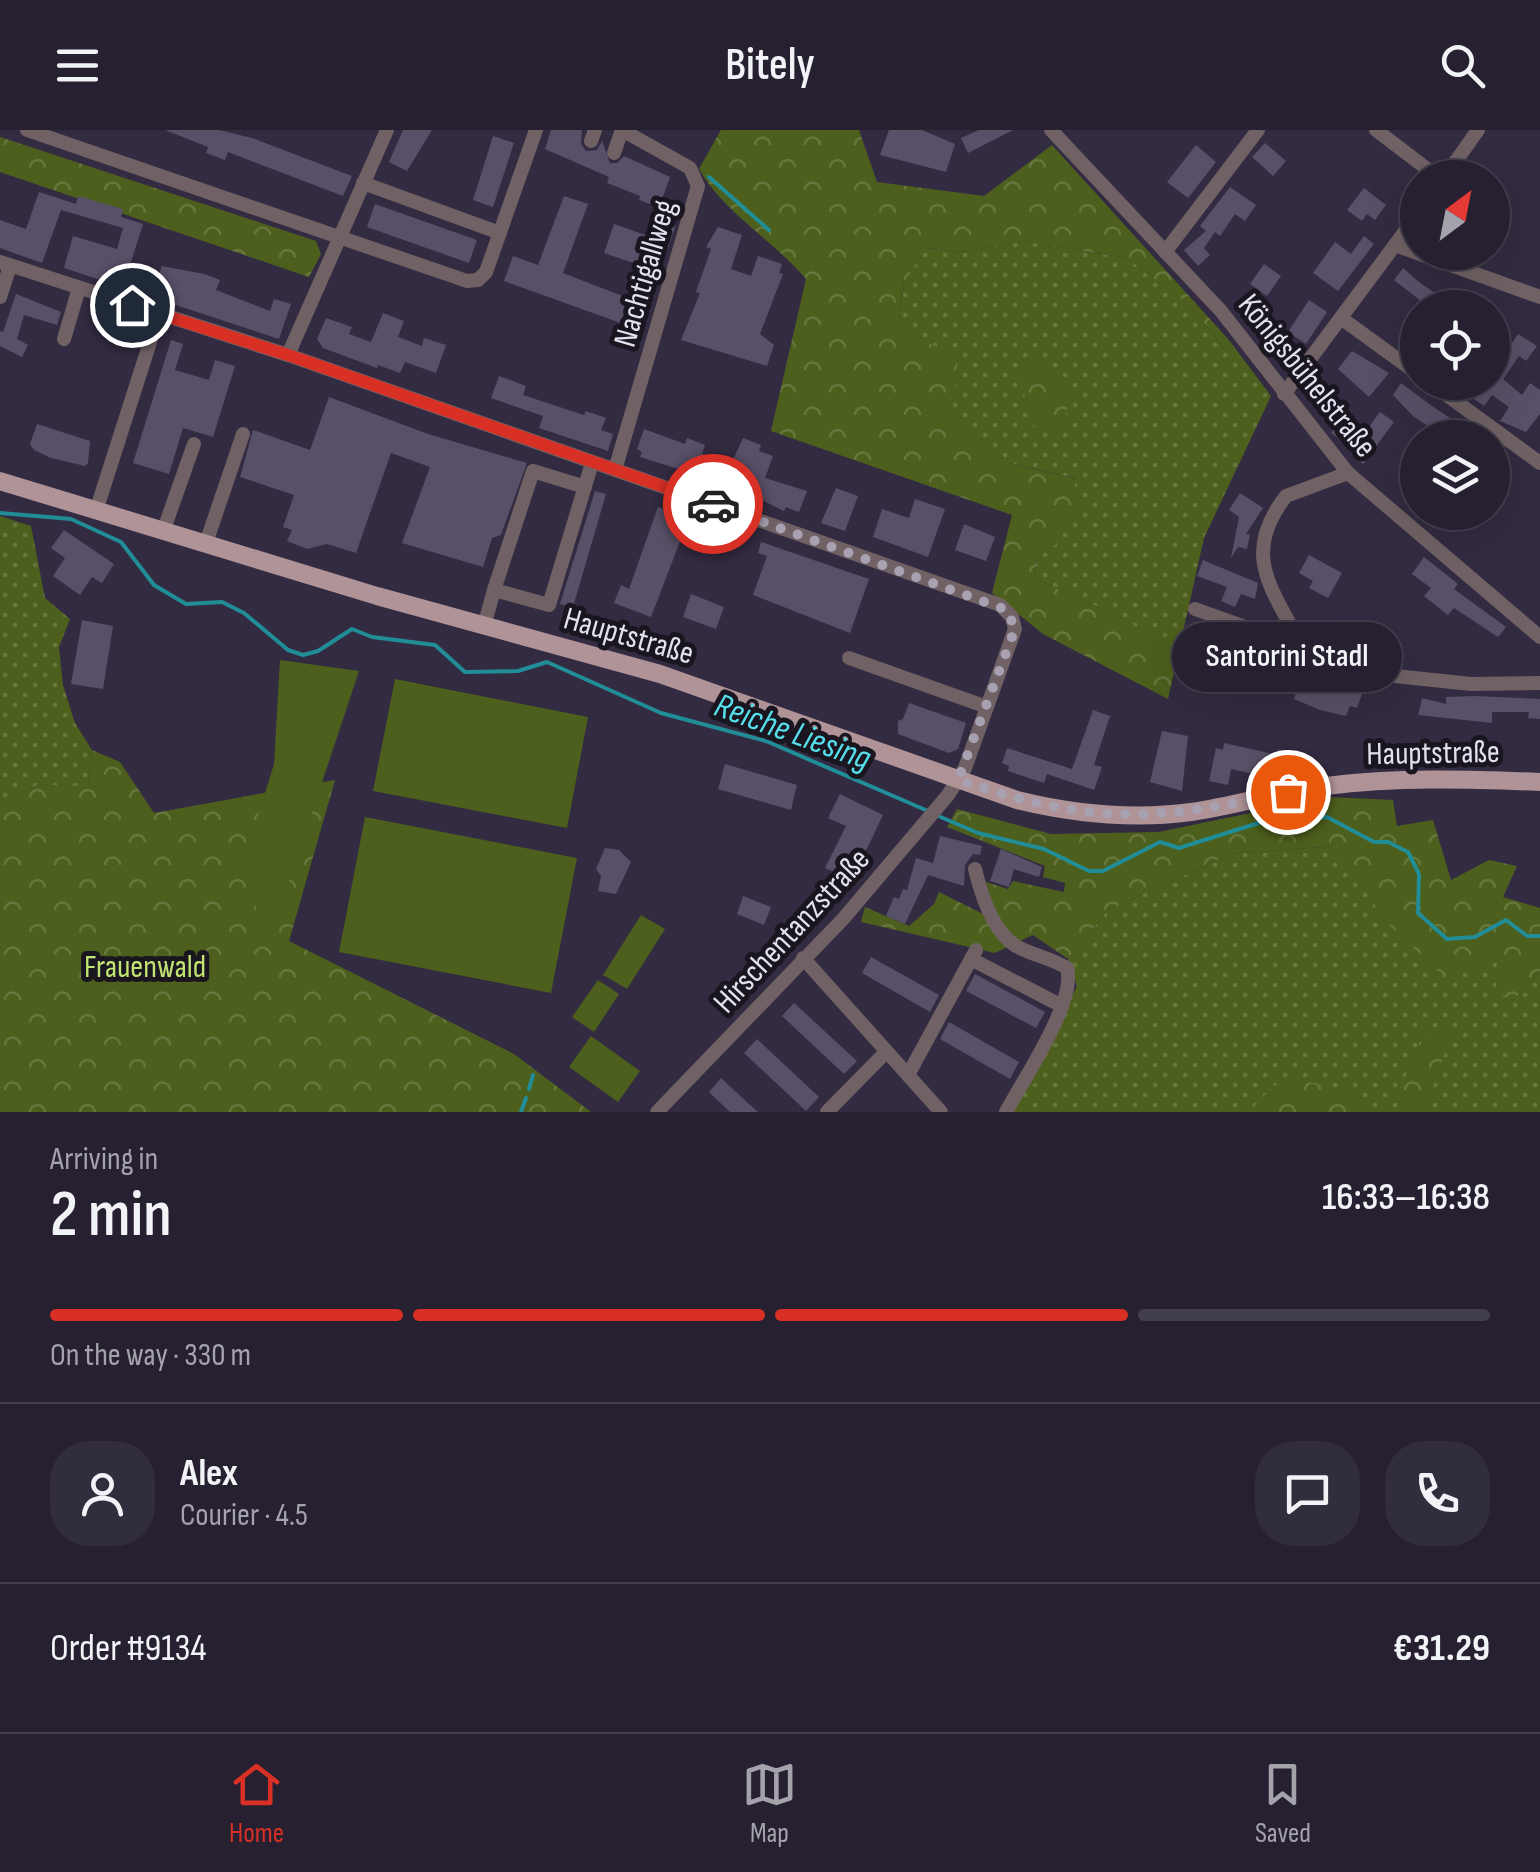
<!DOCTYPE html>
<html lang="en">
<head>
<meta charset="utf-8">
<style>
	body { margin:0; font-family:"Sofia Sans Condensed",sans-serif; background:#322d3d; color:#f1f3f6; height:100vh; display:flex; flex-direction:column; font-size:38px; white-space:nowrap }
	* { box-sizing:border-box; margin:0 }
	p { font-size:32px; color:#a4a3ab }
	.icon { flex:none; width:55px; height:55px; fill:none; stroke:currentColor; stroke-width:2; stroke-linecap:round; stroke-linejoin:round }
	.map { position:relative; height:982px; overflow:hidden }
	.panel { display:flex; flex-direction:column; background:#262031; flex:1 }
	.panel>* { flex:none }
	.needle { width:65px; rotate:32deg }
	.fabs { position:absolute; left:1400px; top:30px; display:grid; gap:20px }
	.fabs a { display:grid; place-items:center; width:110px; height:110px; border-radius:50%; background:#262031; box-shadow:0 10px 40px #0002,0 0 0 2px #423e4d; font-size:50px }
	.pin { position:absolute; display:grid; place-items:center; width:85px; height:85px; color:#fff; margin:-42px; border:5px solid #fff; border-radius:50%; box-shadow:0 2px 10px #0007 }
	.courier { position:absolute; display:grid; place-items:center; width:100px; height:100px; margin:-50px; border:8px solid #d93025; border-radius:50%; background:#fff; color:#222; box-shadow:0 2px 12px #0007 }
	.bubble { position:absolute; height:70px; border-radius:35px; background:#262031; box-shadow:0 10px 40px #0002,0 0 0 2px #423e4d; font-size:32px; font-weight:600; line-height:70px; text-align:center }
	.overview em { font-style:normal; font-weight:600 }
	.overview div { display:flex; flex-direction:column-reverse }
	.overview { display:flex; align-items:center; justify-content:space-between; height:170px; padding:0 50px }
	h1 { font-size:65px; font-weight:600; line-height:75px }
	.bar { display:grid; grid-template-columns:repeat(4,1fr); gap:15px 10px; align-content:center; height:120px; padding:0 50px }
	.bar i { height:12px; border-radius:8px; background:#423e4d }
	.bar .active { background:#d93025 }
	.bar p { grid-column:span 4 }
	.line { display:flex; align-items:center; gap:25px; padding:0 50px; border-top:2px solid #423e4d }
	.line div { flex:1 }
	.round { display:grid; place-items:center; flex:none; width:105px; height:105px; border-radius:40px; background:#322d3d }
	header { display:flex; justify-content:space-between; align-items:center; height:130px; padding:0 50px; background:#262031; font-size:45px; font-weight:600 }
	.dock { display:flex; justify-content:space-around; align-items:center; height:140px; border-top:2px solid #423e4d; background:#262031; font-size:28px; color:#a4a3ab }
	.dock a { display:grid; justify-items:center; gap:5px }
	.dock .active { color:#d93025 }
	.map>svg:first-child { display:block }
	.grass { fill:url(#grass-dots) }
	.forest { fill:url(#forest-crowns) }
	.green { fill:#4d5f1c }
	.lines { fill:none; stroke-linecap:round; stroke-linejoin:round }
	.stream { stroke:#208d97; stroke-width:4 }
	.building { fill:#585068 }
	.minor { stroke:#706264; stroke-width:14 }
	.major { stroke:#af9397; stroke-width:18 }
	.done { stroke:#a7a1b2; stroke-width:10; stroke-dasharray:0 18 }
	.route { stroke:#d93025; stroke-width:12 }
	.labels { text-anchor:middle; stroke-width:10; stroke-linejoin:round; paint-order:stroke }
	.street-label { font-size:32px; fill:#e5e0ef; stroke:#191620 }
	.park-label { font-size:32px; fill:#c2e472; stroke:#191620 }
	.water-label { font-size:35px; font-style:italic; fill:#56deea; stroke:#191620 }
</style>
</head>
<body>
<header><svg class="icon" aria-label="menu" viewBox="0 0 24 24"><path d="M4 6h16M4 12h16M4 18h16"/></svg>Bitely<svg class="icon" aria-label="search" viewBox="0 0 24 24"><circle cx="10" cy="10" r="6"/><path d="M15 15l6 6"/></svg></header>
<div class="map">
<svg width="1540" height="982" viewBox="0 0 1540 982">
	<defs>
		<pattern id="grass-dots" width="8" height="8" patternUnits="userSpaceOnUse" patternTransform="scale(2.5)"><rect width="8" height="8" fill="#4d5f1c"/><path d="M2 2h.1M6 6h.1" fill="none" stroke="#66763d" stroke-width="1.8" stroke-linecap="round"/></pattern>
		<pattern id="forest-crowns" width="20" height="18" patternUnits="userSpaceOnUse" patternTransform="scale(2.5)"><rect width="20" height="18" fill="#4d5f1c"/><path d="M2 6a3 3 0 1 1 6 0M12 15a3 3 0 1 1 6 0" fill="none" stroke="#66763d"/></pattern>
	</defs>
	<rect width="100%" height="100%" fill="#332b41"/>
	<g class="grass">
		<path d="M1023,111L1127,128L1191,176L1226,222L1229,210L1271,266L1204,408L1178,524L1123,489L1036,449L1035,427L1055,415L1074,348L1009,333L942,277L958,252L898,198L904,153L925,118L962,122Z"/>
		<path d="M0,386L31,396L45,468L70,489L59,517L63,555L75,593L92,620L88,657L37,655L0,678Z"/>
		<path d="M1335,716L1389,795L1498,829L1513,871L1540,841V982H1013L1077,856L1068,829L1108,780L1231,724Z"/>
	</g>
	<g class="forest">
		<path d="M721,0H859L877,52L984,66L1052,15L1229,210L1227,223L1191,176L1127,128L1023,111L962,122L926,118L904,153L898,198L955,226L958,252L943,277L1009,333L1073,348L1081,375L1055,415L1035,427L1036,449L1123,489L1178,524L1168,569L1043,504L992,463L1012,385L771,301L806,149C773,110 724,83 699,39Z"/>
		<path d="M0,7L316,111L321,124L309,147L0,42Z"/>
		<path d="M1029,226L1047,233L1053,249L1069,261L1066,288L1059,298L1043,300L1030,294L1020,242Z"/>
		<path d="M92,620L120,632L154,683L335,650L289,811L514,924L591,982H0V678L37,655L88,656Z"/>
		<path d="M1327,667L1393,670L1397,696L1433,690L1451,750L1489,730L1517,736L1503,767L1540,778V841L1513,871L1496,861L1497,830L1447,849L1389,795L1334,716L1231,724L1108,780L1068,829L1033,805L995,823L861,792L865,777L909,796L934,774L939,762L997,791L986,752L1008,759L1013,751L1064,762L1065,753L1043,747L1045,736L947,697L957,679L1051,704L1159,702Z"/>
		<path d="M1447,896L1448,914L1424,982H1399L1401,957L1423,904Z"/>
		<path d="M1299,950L1359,963L1363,982H1256L1253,978L1273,956Z"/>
	</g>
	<g class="green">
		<path d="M280,530L359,541L277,788L256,779L252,705L274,634Z"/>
		<path d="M395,549L588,587L567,698L373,661Z"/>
		<path d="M365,687L577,728L551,863L339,822Z"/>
		<path d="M641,785L665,799L627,859L603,845Z"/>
		<path d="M598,850L619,864L594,902L572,887Z"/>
		<path d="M591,906L640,941L618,972L569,937Z"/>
	</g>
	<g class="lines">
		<g class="stream">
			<path d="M709,47L769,100"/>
			<path d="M0,383L71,389L121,412L154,455L186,474L222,472L244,483L288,520L303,525L318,521L352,499L372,507L435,515L465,542L518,541L547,532L661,583L766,611L928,681"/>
			<path d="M936,685L978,703L1044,719L1089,741H1103L1160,712L1179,718L1265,691L1327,687L1374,712H1388L1408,722L1419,744L1418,783L1447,809L1475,807L1506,790L1527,806H1540"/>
			<path d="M529,959L533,945"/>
			<path d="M521,982L526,968"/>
		</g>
	</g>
	<g class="building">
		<path d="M165,0H219L252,8L352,46L343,66L228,22L225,30L206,23L208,17Z"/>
		<path d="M403,0H432L407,41L389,32Z"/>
		<path d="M551,0H582L581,14L586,21L597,20L602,11L610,33H617L624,26L670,47L661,72L655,70L653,75L639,70L640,66L607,53L609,47L545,19Z"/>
		<path d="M889,0H922L955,14L946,42L880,25Z"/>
		<path d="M979,0H1013L968,23L961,8Z"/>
		<path d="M493,6L514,13L493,77L473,70Z"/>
		<path d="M1265,13L1286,31L1273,46L1252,27Z"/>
		<path d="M1196,15L1216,32L1188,68L1167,52Z"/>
		<path d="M1230,57L1256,75L1245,91L1235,84L1220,106L1215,102L1204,118L1210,125L1198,136L1184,120L1206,101L1200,96Z"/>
		<path d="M1364,58L1386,75L1375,90L1367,84L1362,91L1347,80Z"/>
		<path d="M39,62L76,74L78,66L123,79L121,87L143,94L130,135L159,144L162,136L204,144L220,150L216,160L270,181L274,169L291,174L279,209L64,138L73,106L117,119L123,98L61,80L42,133L0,118V90L26,99Z"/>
		<path d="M564,66L588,74L563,143L648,176L637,206L626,203L629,196L504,151L513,126L538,135Z"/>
		<path d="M375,74L477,110L469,133L367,97Z"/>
		<path d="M663,93L675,97L660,142L604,123L614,94L657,109Z"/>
		<path d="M718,97L742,105L731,139L751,146L758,126L782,134L779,143L783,144L760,204L774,215L767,236L681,210L700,163L696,162L711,119L706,117Z"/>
		<path d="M1364,106L1374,114L1338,161L1313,143L1335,112L1351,124Z"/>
		<path d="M1264,134L1281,146L1267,166L1250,154Z"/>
		<path d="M1403,138L1419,152L1457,178H1430L1394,150Z"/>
		<path d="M16,164L61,182L57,195L24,185L17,209L28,215L22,227L0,216V201L3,202Z"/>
		<path d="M1309,170L1327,182L1306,214L1288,202Z"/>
		<path d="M383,183L404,191L398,207L422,216L424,208L446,215L436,243L405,232L400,243L378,235L377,238L323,218L317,209L326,188L352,197L349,204L371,212Z"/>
		<path d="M1518,204L1537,216L1526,231L1519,226L1503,249L1522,265L1530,253L1540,260V284L1526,302L1500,291L1509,277L1492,265L1484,276L1474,269L1486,252H1492V244Z"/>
		<path d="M171,210L183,214L175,240L209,250L215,230L235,236L213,307L183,298L169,344L133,333Z"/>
		<path d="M1352,221L1389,243L1369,267L1338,239Z"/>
		<path d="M499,246L526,256L523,265L584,285L586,281L606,288L601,300L613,304L608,321L539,298L543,286L491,268Z"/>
		<path d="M1401,253L1432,276L1480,308H1445L1413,286L1393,265Z"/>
		<path d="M329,267L428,304L527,333L501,405L492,408L483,437L402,413L430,337L391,323L356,423L327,414L307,419L287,411L292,400L283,397L294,365L240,347L253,300L310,320Z"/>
		<path d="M1380,282L1394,292L1363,334L1354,327L1358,322L1331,303L1343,285L1366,301Z"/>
		<path d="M37,294L90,311L88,333L85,336L51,328L34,320L30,314Z"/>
		<path d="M644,299L685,314L687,308L705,315L702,324L720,331L712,351L686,346L688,342L640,327L642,322L637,319Z"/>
		<path d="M743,308L761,315L759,321L773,326L765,348L807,361L799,382L786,377L784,381L741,360L743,352L728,341Z"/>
		<path d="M836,358L858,366L845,401L821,393Z"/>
		<path d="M595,361L606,364L573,477L560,474Z"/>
		<path d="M1240,363L1263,378L1246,404L1250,405L1247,419L1238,417L1231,428L1239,387L1229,380Z"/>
		<path d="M915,369L945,379L928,427L873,407L882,379L909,388Z"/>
		<path d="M658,377L689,388L651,487L614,473L621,455L629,459Z"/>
		<path d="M964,394L995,407L986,431L955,420Z"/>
		<path d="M64,400L114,434L102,453L92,447L80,465L53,446L65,428L51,418Z"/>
		<path d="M761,412L869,449L850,503L753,465L767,426L758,423Z"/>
		<path d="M1309,425L1342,443L1328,468L1309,458L1313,451L1299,443Z"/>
		<path d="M1424,427L1458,454L1454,459L1506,497L1498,507L1454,478L1448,485L1424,466L1431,458L1412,444Z"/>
		<path d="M1203,430L1258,453L1255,469L1241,464L1235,477L1221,471L1227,457L1197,446Z"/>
		<path d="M691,464L724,477L716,499L683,487Z"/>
		<path d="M82,490L113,496L103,559L71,554Z"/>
		<path d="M1191,495L1216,504L1218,499L1299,528L1296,536L1363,561L1357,578L1350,576L1346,586L1320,580L1294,569L1298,557L1276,548L1277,544L1248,532L1244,542L1205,529L1209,520L1188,513Z"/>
		<path d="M1474,566L1540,569V589L1528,588L1529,582H1492V593L1418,585L1422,568L1446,574V567Z"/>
		<path d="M909,573L966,593L958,619L949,623L898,604V591L903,589Z"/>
		<path d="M1093,580L1110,586L1094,635L1102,637L1094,660L1047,644L1044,653L1008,641L1009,636L1002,633L1007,618L1072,639Z"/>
		<path d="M1162,601L1188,606L1182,661L1150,652Z"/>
		<path d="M1224,613L1277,625L1278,619L1292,622L1287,642L1265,637L1263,646L1231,639L1228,655L1209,651L1216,618L1223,620Z"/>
		<path d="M725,634L797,655L791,680L718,659Z"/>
		<path d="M840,664L883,685L852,750L825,738L846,696L828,688Z"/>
		<path d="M940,706L982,716L980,725L973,724L965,735L964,756L928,745L905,794L886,786L894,767L899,769L903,759L907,760L916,728L933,733Z"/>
		<path d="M605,718L619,720L631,732L616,764L598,761L601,746L596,739Z"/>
		<path d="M1001,719L1042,737L1039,747L1014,739L1009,757L990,751Z"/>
		<path d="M743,766L771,777L764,795L737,784Z"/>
		<path d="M871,827L939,865L930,882L862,843Z"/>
		<path d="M975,844L1045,882L1036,898L966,861Z"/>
		<path d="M794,873L857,931L844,944L782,886Z"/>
		<path d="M949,892L1019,932L1010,949L940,909Z"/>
		<path d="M757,909L819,967L806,981L744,923Z"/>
		<path d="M721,948L749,974L758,982H730L709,962Z"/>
	</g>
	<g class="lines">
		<g class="minor">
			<path d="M27,0L467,151L478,150L486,142L536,0"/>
			<path d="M1051,0L1221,181L1348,343L1540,507"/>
			<path d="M1376,0L1439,48"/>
			<path d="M591,11L595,0"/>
			<path d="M614,23L622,0L690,38L698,56L615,340"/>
			<path d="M1444,48L1478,0"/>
			<path d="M363,53L500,103"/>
			<path d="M1395,115L1540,167"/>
			<path d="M1165,122L1258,0"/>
			<path d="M0,132L288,225L1000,475L1012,487L1015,499L965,638L948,665L843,789L657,982"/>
			<path d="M0,167L10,136"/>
			<path d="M1341,188L1418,244"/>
			<path d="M64,209L79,158"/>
			<path d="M288,225L387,0"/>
			<path d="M1429,252L1540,333"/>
			<path d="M1284,264L1418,84"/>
			<path d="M97,378L159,184"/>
			<path d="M164,399L194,314"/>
			<path d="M206,413L243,304"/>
			<path d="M494,460L533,341L585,357"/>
			<path d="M1195,479L1376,544L1471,554L1540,553"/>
			<path d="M484,496L494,460L549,475L592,333"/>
			<path d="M1300,513C1271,457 1241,424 1286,366L1348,343"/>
			<path d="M849,528L987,577"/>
			<path d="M975,739C981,764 993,802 1016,816C1032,825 1051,828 1067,838C1077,871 1023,950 1006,982"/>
			<path d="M803,828L941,982"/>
			<path d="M971,829L1062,876"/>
			<path d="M908,945L976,820"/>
			<path d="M827,982L886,922"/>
		</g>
		<path class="major" d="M0,351L377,466L660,544L1017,670C1074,684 1131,690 1191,682C1236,676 1280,661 1326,656C1396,647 1469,649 1540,652"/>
	</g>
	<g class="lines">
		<path class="done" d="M713,374L1007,480L1015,499L958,650C1091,695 1153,692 1288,662"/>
		<path class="route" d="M132,175L288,225L713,374"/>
	</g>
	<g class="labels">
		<g class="street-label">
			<text transform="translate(644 143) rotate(-74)" y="11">Nachtigallweg</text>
			<text transform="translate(1308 245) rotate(51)" y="11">Königsbühelstraße</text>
			<text transform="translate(629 505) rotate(16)" y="11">Hauptstraße</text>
			<text transform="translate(1433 622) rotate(-1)" y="11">Hauptstraße</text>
			<text transform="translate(791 800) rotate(-47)" y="11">Hirschentanzstraße</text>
		</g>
		<g class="park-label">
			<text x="145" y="847">Frauenwald</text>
		</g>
		<g class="water-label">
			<text transform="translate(793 601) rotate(20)" y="12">Reiche Liesing</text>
		</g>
	</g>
</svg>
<div class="fabs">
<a><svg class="needle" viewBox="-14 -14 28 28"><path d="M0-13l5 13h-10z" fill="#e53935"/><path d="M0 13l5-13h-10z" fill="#a4a3ab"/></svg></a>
<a><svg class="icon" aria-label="locate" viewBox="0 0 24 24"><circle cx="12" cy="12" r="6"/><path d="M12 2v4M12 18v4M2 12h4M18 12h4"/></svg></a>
<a><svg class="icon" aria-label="layers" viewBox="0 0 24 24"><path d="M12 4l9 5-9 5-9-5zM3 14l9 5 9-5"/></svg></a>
</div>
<div class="pin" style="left:1288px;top:662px;background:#ea580c"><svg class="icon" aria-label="bag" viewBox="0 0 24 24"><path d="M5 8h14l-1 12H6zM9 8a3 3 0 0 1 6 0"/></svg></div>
<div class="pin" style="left:132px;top:175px;background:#1f2937"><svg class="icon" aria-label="home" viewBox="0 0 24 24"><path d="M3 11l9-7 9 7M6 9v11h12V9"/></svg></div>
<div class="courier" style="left:713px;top:374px"><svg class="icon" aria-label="car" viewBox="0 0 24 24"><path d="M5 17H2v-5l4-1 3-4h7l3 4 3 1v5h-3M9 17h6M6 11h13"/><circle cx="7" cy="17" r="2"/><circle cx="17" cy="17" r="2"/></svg></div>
<div class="bubble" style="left:1172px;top:492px;width:230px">Santorini Stadl</div>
</div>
<section class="panel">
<div class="overview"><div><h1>2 min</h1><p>Arriving in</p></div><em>16:33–16:38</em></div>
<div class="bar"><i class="active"></i><i class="active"></i><i class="active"></i><i></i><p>On the way · 330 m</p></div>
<div class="line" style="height:180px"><a class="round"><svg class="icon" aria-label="person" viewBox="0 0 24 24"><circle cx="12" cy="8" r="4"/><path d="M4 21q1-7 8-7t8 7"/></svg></a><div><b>Alex</b><p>Courier · 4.5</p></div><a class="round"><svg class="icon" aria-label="chat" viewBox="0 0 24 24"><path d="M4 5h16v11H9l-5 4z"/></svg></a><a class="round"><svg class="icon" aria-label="phone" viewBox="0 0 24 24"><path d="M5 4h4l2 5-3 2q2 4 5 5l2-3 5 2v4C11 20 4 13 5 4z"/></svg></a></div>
<div class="line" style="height:130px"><div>Order #9134</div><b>€31.29</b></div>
</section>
<nav class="dock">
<a class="active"><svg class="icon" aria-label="home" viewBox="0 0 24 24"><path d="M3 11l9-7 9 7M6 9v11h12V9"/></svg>Home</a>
<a><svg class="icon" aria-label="map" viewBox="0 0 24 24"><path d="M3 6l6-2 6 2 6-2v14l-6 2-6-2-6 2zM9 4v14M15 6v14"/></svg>Map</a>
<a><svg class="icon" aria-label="saved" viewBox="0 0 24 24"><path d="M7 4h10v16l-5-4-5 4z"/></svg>Saved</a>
</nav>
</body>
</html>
